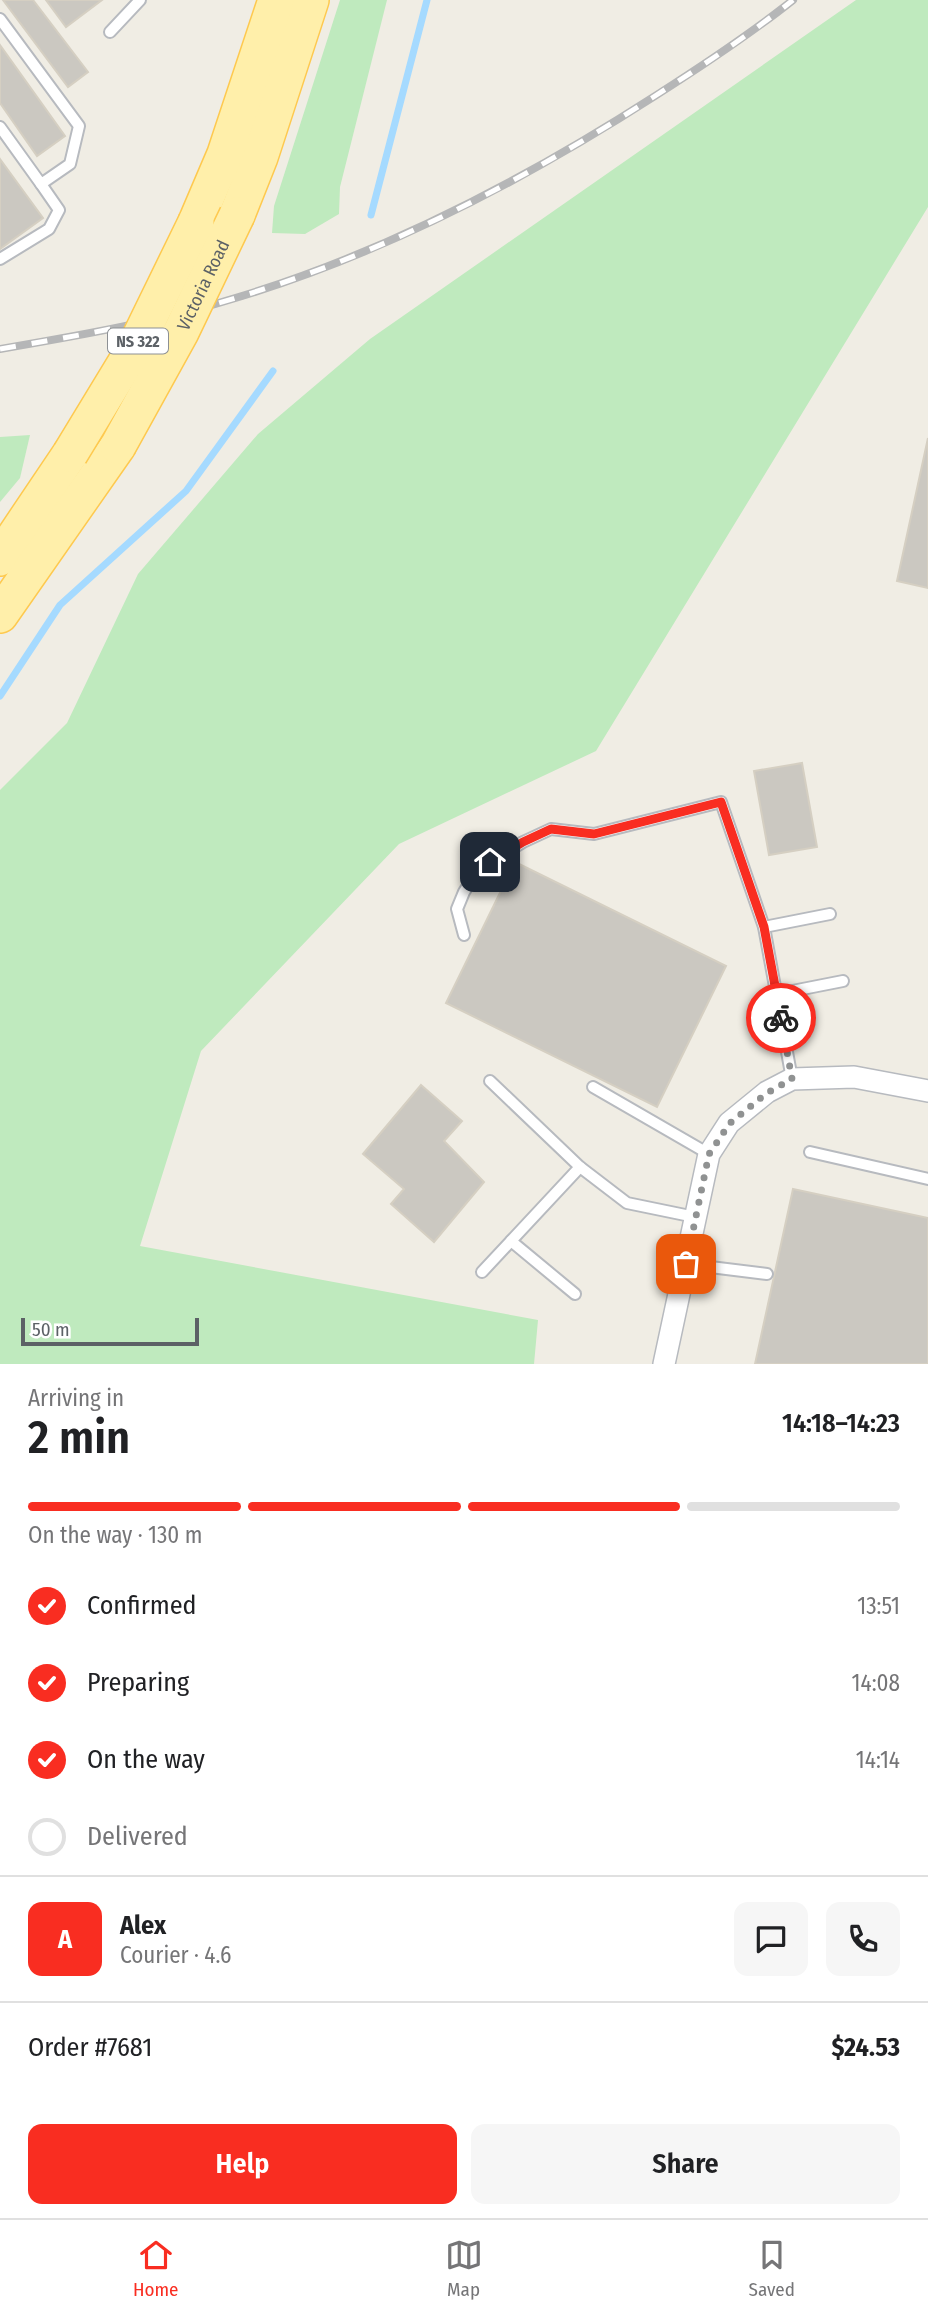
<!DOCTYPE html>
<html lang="en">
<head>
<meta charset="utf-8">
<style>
	body { margin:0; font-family:"Fira Sans Condensed",sans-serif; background:#f6f6f6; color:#202124; height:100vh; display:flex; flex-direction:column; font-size:26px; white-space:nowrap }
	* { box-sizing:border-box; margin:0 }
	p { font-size:23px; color:#757577 }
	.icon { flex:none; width:38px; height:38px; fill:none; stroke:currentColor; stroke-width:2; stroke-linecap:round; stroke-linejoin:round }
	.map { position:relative; height:1364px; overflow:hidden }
	.side { display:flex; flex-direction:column; background:#fff; flex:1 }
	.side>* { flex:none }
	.scale { position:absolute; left:21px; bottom:18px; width:178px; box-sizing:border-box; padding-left:7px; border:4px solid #5c6166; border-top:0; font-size:19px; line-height:24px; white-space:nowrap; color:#5c6166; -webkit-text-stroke:5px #fff; paint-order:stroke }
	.pin { position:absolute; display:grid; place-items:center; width:60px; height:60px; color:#fff; margin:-30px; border-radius:14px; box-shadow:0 4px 10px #0006 }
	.courier { position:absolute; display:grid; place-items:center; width:70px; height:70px; margin:-35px; border:5px solid #f92d21; border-radius:50%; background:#fff; color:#222; box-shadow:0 2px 9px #0007 }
	.summary em { font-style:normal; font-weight:600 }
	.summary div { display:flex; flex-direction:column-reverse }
	.summary { display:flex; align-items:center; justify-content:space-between; height:119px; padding:0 28px }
	h1 { font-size:46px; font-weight:600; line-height:52px }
	.bar { display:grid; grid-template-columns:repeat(4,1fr); gap:10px 7px; align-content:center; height:84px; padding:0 28px }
	.bar i { height:9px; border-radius:5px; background:#e0e0e0 }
	.bar .active { background:#f92d21 }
	.bar p { grid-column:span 4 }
	.line { display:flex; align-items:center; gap:18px; padding:0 28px; border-top:2px solid #e0e0e0 }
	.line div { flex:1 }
	.round { display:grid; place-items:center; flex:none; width:74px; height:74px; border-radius:14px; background:#f6f6f6 }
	ol { padding:0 28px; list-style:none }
	li { display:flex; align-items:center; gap:21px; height:77px }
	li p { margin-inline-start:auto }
	li .icon { padding:7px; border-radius:50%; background:#f92d21; color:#fff; stroke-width:4 }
	li:last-child { color:#757577 }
	li i { width:38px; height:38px; border:4px solid #e0e0e0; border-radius:50% }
	.button { display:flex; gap:14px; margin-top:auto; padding:14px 28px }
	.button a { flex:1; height:80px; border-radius:14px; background:#f92d21; color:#fff; font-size:28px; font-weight:600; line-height:80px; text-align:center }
	.button a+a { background:#f6f6f6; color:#202124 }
	.tabs { display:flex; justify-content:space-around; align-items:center; height:98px; border-top:2px solid #e0e0e0; background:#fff; font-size:19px; color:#757577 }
	.tabs a { display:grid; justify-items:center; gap:4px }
	.tabs .active { color:#f92d21 }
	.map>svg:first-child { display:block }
	.green { fill:#bfeabe }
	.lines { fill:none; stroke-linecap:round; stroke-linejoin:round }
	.stream { stroke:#a5daff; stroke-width:7 }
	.building { fill:#cbc8c1; stroke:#d5cfc2; stroke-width:2 }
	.lane-casing { stroke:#b7babf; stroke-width:14 }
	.street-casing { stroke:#b7babf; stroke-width:24 }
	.primary-casing { stroke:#fec94f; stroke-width:38 }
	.lane { stroke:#fff; stroke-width:10 }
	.street { stroke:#fff; stroke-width:21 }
	.primary { stroke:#ffefaa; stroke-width:35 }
	.rail-casing { stroke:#b5b6b7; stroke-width:8 }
	.rail { stroke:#fff; stroke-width:5; stroke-dasharray:16; stroke-linecap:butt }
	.primary-bridge-casing { stroke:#fec94f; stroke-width:38; stroke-linecap:butt }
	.primary-bridge { stroke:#ffefaa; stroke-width:35 }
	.done { stroke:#909292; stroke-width:7; stroke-dasharray:0 12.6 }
	.route { stroke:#f92d21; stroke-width:9 }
	.labels { text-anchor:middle; stroke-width:5; stroke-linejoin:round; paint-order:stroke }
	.shield { fill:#fff; stroke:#8d9094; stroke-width:2 }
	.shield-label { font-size:16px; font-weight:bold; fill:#5c6166 }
	.street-label { font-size:18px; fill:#5c6166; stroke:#fff }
</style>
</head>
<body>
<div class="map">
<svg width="928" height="1364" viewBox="0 0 928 1364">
	<rect width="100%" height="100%" fill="#f0ede4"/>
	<g class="green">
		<path d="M340,0H387L340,187L339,214L305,234L272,233L274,206Z"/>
		<path d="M856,0H928V207L596,751L399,844L201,1051L140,1246L538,1320L534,1364H0V790L67,723L138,574L258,434L370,339Z"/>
		<path d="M30,435L20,478L0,502V437Z"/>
	</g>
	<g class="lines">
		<g class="stream">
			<path d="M371,215L427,0"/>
			<path d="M0,696L60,605L186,491L273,371"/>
		</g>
	</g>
	<g class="building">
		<path d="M3,0H33L88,72L68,87Z"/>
		<path d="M46,0H102L66,27Z"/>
		<path d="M0,45L65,136L37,156L0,103Z"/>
		<path d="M0,159L43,218L0,249Z"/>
		<path d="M928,438V588L897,581Z"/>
		<path d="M802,763L817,847L769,855L754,771Z"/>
		<path d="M515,862L726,966L657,1107L446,1003Z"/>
		<path d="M421,1085L462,1121L444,1141L484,1182L434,1242L391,1204L404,1189L363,1154Z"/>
		<path d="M793,1189L928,1218V1364H755Z"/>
	</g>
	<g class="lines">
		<defs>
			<g id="lane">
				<path d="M0,19L79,126L70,164L41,184L0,127"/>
				<path d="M110,32L140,0"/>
				<path d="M0,259L49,229L59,210L41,184"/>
				<path d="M764,927L830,914"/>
				<path d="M464,935L457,909L464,892L474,876L490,862L523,842L551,829L594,834L721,802L764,927L792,1079"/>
				<path d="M777,994L843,981"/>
				<path d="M490,1081L580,1167L627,1203L695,1217"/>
				<path d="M593,1087L709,1154"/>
				<path d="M810,1152L928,1179"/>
				<path d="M511,1241L575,1294"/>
				<path d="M686,1264L767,1274"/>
				<path d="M482,1272L580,1167"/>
			</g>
			<path id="street" d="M664,1364L709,1154L729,1123L767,1092L792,1079L854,1077L928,1091"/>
			<g id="primary">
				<path d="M237,215L260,157L311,0"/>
				<path d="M196,222L225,154L276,0"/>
				<path d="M0,558L70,454"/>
				<path d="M0,615L118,446"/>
			</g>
		</defs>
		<use href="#lane" class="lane-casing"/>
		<use href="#street" class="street-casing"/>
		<use href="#primary" class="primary-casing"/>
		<use href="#lane" class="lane"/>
		<use href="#street" class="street"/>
		<use href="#primary" class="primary"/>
		<defs>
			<path id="rail" d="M0,349C82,335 163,321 242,296C389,251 526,179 655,96C702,66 749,35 793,0"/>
		</defs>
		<use href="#rail" class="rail-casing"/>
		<use href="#rail" class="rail"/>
		<defs>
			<g id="primary-bridge">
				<path id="s1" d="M118,446L181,332L237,215"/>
				<path d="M70,454L135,347L196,222"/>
			</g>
		</defs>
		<use href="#primary-bridge" class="primary-bridge-casing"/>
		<use href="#primary-bridge" class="primary-bridge"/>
	</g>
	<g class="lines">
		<path class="done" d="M686,1264L709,1154L730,1123L767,1093L792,1079L781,1018"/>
		<path class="route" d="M490,862L523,842L551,829L594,834L721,802L764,927L781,1018"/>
	</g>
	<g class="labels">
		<rect class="shield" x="108" y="328.5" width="60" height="25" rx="5"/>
		<g class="shield-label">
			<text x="138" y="347">NS 322</text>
		</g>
		<g class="street-label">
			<text dy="6" stroke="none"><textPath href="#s1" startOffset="182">Victoria Road</textPath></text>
		</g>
	</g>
</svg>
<div class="scale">50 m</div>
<div class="pin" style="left:686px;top:1264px;background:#ea580c"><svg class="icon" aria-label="bag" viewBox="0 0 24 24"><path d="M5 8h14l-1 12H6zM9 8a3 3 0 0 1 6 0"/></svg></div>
<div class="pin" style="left:490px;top:862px;background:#1f2937"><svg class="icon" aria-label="home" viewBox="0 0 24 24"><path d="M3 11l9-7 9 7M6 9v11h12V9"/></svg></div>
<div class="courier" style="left:781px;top:1018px"><svg class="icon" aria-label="bike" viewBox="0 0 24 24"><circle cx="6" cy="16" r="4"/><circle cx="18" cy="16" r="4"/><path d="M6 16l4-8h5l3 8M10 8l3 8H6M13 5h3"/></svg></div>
</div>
<section class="side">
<div class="summary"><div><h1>2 min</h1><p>Arriving in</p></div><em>14:18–14:23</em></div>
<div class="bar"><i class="active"></i><i class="active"></i><i class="active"></i><i></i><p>On the way · 130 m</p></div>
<ol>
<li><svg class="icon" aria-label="check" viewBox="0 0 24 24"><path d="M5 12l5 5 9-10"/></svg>Confirmed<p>13:51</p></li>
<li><svg class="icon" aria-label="check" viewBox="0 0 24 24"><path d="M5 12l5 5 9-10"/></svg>Preparing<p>14:08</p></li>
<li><svg class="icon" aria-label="check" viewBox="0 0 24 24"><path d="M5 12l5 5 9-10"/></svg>On the way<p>14:14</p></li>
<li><i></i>Delivered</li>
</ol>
<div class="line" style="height:126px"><b class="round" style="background:#f92d21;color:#fff">A</b><div><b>Alex</b><p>Courier · 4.6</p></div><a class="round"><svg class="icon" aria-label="chat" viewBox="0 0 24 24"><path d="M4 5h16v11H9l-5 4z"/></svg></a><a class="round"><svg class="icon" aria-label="phone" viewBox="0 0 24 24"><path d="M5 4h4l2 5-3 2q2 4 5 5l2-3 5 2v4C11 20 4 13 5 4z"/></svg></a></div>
<div class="line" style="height:91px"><div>Order #7681</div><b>$24.53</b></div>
<div class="button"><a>Help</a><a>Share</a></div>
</section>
<nav class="tabs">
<a class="active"><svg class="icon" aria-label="home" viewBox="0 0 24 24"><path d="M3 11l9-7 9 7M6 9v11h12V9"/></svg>Home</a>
<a><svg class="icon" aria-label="map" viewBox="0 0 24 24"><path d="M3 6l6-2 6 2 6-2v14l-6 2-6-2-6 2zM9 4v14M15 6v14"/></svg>Map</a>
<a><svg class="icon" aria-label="saved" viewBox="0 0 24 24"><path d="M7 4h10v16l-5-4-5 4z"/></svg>Saved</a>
</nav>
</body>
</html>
